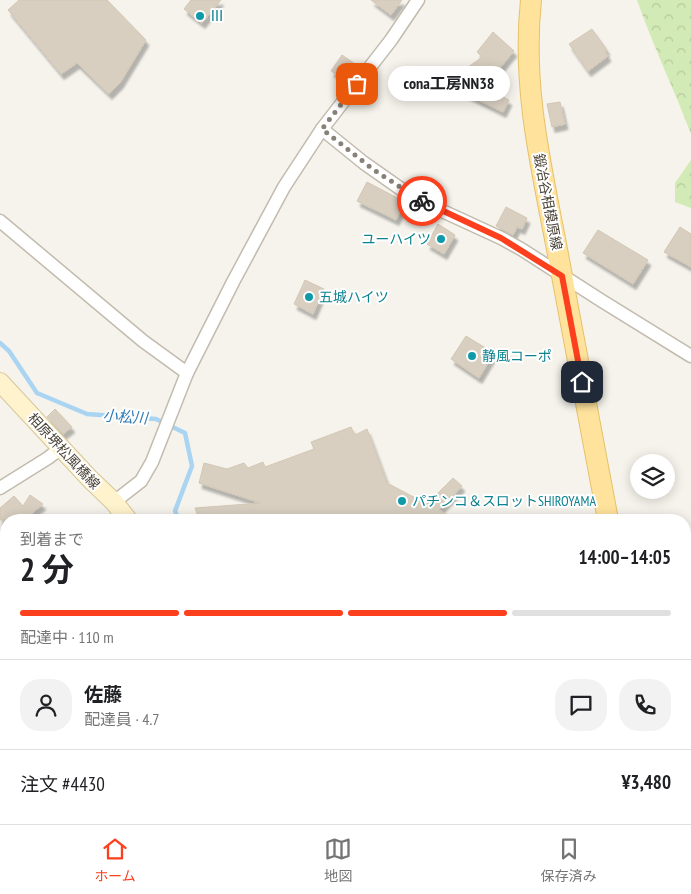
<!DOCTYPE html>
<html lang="ja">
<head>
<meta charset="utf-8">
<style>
	body { margin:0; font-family:"PT Sans Narrow","Noto Sans JP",sans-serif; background:#f2f2f2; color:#202124; height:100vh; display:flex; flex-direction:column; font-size:19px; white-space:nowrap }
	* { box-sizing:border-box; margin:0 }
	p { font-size:16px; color:#757577 }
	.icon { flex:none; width:28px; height:28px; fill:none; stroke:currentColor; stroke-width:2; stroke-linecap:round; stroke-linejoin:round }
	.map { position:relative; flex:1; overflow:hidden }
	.details { position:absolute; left:0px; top:514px; width:691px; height:311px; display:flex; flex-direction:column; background:#fff; border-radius:20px 20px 0 0; box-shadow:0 2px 12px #0003 }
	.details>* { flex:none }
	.tools { position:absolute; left:630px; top:454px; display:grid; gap:10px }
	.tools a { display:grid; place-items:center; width:45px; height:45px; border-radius:50%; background:#fff; box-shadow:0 2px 12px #0003; font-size:25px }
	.pin { position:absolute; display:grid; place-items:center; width:42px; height:42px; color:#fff; margin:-21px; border-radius:10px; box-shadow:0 2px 8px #0006 }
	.courier { position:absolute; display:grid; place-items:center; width:50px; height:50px; margin:-25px; border:4px solid #fc3f1d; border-radius:50%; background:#fff; color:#222; box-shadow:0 1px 6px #0007 }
	.bubble { position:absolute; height:35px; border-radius:18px; background:#fff; box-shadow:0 2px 12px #0003; font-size:16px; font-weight:700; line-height:35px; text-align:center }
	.head em { font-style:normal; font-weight:700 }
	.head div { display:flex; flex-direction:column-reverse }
	.head { display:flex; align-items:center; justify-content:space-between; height:85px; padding:0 20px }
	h1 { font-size:32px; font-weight:700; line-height:38px }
	.bar { display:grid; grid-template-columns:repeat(4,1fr); gap:8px 5px; align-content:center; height:60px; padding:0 20px }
	.bar i { height:6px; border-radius:4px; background:#e0e0e0 }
	.bar .active { background:#fc3f1d }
	.bar p { grid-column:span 4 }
	.line { display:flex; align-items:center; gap:12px; padding:0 20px; border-top:1px solid #e0e0e0 }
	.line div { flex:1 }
	.round { display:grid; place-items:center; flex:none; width:52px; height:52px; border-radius:20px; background:#f2f2f2 }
	.dock { display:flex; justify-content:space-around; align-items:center; height:70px; border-top:1px solid #e0e0e0; background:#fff; font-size:14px; color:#757577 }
	.dock a { display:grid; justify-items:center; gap:2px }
	.dock .active { color:#fc3f1d }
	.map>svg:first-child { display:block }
	.forest { fill:url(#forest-crowns) }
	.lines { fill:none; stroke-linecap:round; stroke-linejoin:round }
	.stream { stroke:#a9d4f2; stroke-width:4.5 }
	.building { fill:#d8cfc1; stroke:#d3c7b4; filter:url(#shadow) }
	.street-casing { stroke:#c2bbae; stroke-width:15 }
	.secondary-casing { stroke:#d6c79b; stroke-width:20 }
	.primary-casing { stroke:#e6c16a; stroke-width:22 }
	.street { stroke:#fff; stroke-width:12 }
	.secondary { stroke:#fff3cd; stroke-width:18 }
	.primary { stroke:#ffe39c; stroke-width:20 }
	.done { stroke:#878178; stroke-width:5; stroke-dasharray:0 9 }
	.route { stroke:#fc3f1d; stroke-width:6 }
	.culture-dot { fill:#0f9aa8; stroke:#fff; stroke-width:2 }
	.labels { text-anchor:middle; stroke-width:4; stroke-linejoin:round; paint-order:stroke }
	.culture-label { font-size:14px; fill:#0d838f; stroke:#fff; text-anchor:start }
	.street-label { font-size:14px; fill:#4b4439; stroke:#fff }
	.water-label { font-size:15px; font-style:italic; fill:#2e7ab2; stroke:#fff }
</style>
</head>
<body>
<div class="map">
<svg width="691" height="824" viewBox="0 0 691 824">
	<defs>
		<pattern id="forest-crowns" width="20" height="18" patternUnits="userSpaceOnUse" patternTransform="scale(1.25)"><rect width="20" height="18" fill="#d2eab5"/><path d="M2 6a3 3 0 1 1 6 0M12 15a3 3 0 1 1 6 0" fill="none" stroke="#b6ca9c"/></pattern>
		<filter id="shadow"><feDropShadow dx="3" dy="5.5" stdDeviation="1" flood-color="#0004"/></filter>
	</defs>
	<rect width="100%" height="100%" fill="#f6f3ec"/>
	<g class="forest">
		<path d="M637,0H691V134C674,89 653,46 637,0Z"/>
		<path d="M691,160V208L675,202V183Z"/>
	</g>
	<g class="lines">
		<g class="stream">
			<path d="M0,343L9,351L37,393L87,414L156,419L185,433L192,466L175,511L179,520"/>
			<path d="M580,819L588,824"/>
		</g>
	</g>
	<g class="building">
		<path d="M19,0H107L146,40L120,83L109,94L77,63L61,74L8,10Z"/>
		<path d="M191,0H221L202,23L184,9Z"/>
		<path d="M371,0H402L391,15Z"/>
		<path d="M592,29L607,50L605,51L608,56L588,71L569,44Z"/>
		<path d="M493,32L514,51L484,87L509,100L503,112L448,85L456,68L463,71L482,57L477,52Z"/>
		<path d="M342,55L358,66L347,82L331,71Z"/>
		<path d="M560,102L565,124L552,127L547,104Z"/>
		<path d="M367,182L405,202L396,220L357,201Z"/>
		<path d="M506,207L527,218L522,229L517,227L513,235L496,226Z"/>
		<path d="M438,224L455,235L444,254L427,244Z"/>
		<path d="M680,227L691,234V267L664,252Z"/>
		<path d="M598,230L648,260L633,284L583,253Z"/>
		<path d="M305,280L324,289L313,314L294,304Z"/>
		<path d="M466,336L494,353L479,378L451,359Z"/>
		<path d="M55,409L72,427L63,434L47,417Z"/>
		<path d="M351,427L355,435L367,429L387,483L427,504L453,478L462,486L439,510L457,520H199L195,508L261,503L199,483L204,463L227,469L244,463L248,468L263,462L265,467L314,449L311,442Z"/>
		<path d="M30,495L43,504L24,520H0V508L14,496L23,506Z"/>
	</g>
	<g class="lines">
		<defs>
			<g id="street">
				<path d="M322,129L364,163L401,189L438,209L501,238L521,249L602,301L691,356"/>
				<path d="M0,221L143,341L187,373"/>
				<path d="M0,488L48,458L61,448"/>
				<path d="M114,502L141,481L152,462L187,373L233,282L284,187L322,129L391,40L418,0"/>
				<path d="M557,819L563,824"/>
				<path d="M319,824L322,819"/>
			</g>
			<g id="secondary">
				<path d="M0,382L90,479L114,502L128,520"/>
				<path d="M685,726L691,728"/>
			</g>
			<g id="primary">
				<path d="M531,0C522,85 540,161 556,244C573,336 591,428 608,520"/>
				<path d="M654,819L655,824"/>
			</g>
		</defs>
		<use href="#street" class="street-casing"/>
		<use href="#secondary" class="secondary-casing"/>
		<use href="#primary" class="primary-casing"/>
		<use href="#street" class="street"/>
		<use href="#secondary" class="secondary"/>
		<use href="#primary" class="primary"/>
	</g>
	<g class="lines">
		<path class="done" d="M357,84L322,129L374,170L422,201"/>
		<path class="route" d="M422,201L501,238L562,276L582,382"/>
	</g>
	<g class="culture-dot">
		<circle cx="200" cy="16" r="5"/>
		<circle cx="441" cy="239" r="5"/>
		<circle cx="309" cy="297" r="5"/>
		<circle cx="472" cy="356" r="5"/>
		<circle cx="402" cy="501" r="5"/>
	</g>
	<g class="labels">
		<g class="culture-label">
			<text x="210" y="21">Ⅲ</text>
			<text x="431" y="244" text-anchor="end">ユーハイツ</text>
			<text x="319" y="302">五城ハイツ</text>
			<text x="482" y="361">静風コーポ</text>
			<text x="412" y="506">パチンコ＆スロットSHIROYAMA</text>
		</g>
		<g class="street-label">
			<text transform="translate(548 202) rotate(79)" y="5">鍛冶谷相模原線</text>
			<text transform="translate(64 451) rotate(47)" y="5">相原堺松風橋線</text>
		</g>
		<g class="water-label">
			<text transform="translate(125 417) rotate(4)" y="5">小松川</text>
		</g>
	</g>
</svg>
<div class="tools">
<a><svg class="icon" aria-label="layers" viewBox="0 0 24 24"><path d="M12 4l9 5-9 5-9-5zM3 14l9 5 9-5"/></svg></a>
</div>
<div class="pin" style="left:357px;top:84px;background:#ea580c"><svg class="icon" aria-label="bag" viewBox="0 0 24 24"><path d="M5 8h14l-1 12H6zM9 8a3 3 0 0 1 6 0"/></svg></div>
<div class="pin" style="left:582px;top:382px;background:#1f2937"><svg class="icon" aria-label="home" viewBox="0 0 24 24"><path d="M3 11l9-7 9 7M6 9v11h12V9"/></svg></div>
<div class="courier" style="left:422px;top:201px"><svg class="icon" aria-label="bike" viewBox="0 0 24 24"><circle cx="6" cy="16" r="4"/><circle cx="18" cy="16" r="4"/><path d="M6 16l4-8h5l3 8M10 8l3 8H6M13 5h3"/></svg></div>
<div class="bubble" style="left:388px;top:66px;width:122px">cona工房NN38</div>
<section class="details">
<div class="head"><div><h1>2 分</h1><p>到着まで</p></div><em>14:00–14:05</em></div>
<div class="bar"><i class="active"></i><i class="active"></i><i class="active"></i><i></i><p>配達中 · 110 m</p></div>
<div class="line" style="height:90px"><a class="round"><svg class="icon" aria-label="person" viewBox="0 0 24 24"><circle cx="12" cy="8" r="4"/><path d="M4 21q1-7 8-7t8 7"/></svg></a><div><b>佐藤</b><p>配達員 · 4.7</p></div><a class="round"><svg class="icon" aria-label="chat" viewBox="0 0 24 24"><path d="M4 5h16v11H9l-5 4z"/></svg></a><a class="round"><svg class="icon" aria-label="phone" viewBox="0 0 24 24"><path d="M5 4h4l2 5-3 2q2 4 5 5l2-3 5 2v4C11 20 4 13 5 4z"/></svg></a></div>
<div class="line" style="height:65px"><div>注文 #4430</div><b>¥3,480</b></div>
</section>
</div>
<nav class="dock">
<a class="active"><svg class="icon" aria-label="home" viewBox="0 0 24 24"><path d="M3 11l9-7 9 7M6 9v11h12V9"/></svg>ホーム</a>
<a><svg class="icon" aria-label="map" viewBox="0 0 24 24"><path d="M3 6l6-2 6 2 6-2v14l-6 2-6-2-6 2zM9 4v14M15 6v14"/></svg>地図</a>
<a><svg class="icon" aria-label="saved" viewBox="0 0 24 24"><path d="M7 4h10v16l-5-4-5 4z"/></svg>保存済み</a>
</nav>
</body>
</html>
